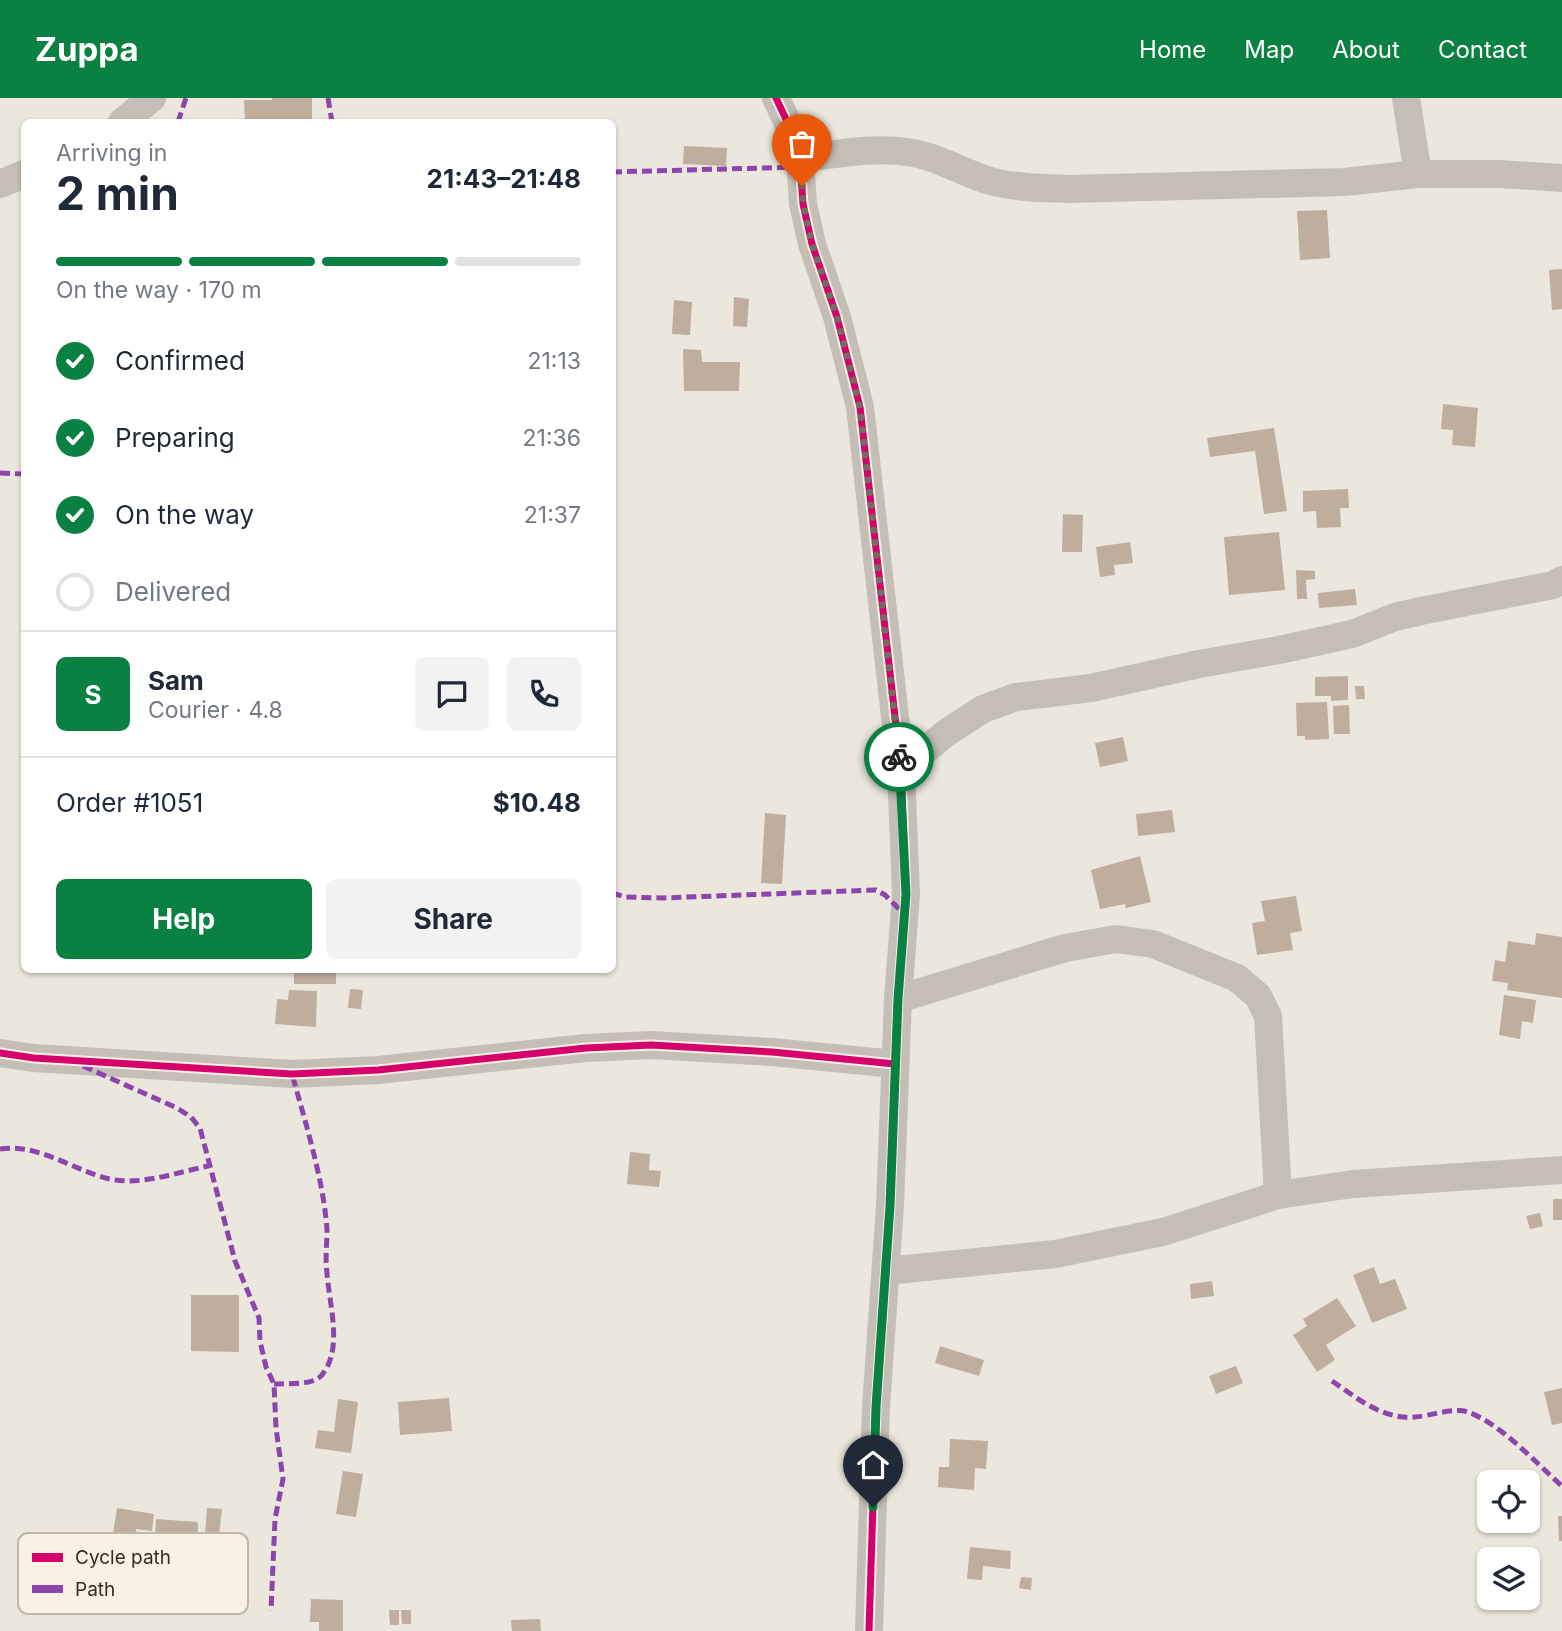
<!DOCTYPE html>
<html lang="en">
<head>
<meta charset="utf-8">
<style>
	body { margin:0; font-family:Inter,sans-serif; background:#f2f2f3; color:#1f2937; height:100vh; display:flex; flex-direction:column; font-size:26px; white-space:nowrap }
	* { box-sizing:border-box; margin:0 }
	p { font-size:23px; color:#747a83 }
	.icon { flex:none; width:38px; height:38px; fill:none; stroke:currentColor; stroke-width:2; stroke-linecap:round; stroke-linejoin:round }
	.map { position:relative; flex:1; overflow:hidden }
	.sheet { position:absolute; left:21px; top:21px; width:595px; height:854px; display:flex; flex-direction:column; background:#fff; border-radius:10px; box-shadow:0 2px 5px #0004 }
	.sheet>* { flex:none }
	.tools { position:absolute; left:1477px; top:1372px; display:grid; gap:14px }
	.tools a { display:grid; place-items:center; width:63px; height:63px; border-radius:10px; background:#fff; box-shadow:0 2px 5px #0004; font-size:35px }
	.pin { position:absolute; display:grid; place-items:center; width:60px; height:60px; color:#fff; margin:-72px -30px; border-radius:50% 50% 50% 0; rotate:-45deg; box-shadow:0 0 7px #0007 }
	.pin .icon { rotate:45deg }
	.courier { position:absolute; display:grid; place-items:center; width:70px; height:70px; margin:-35px; border:5px solid #0b8043; border-radius:50%; background:#fff; color:#222; box-shadow:0 2px 9px #0007 }
	.summary em { font-style:normal; font-weight:700 }
	.summary div { display:flex; flex-direction:column-reverse }
	.summary { display:flex; align-items:center; justify-content:space-between; height:119px; padding:0 35px }
	h1 { font-size:46px; font-weight:700; line-height:52px }
	.bar { display:grid; grid-template-columns:repeat(4,1fr); gap:10px 7px; align-content:center; height:84px; padding:0 35px }
	.bar i { height:9px; border-radius:5px; background:#e0e1e3 }
	.bar .on { background:#0b8043 }
	.bar p { grid-column:span 4 }
	.line { display:flex; align-items:center; gap:18px; padding:0 35px; border-top:2px solid #e0e1e3 }
	.line div { flex:1 }
	.round { display:grid; place-items:center; flex:none; width:74px; height:74px; border-radius:10px; background:#f2f2f3 }
	ol { padding:0 35px; list-style:none }
	li { display:flex; align-items:center; gap:21px; height:77px }
	li p { margin-inline-start:auto }
	li .icon { padding:7px; border-radius:50%; background:#0b8043; color:#fff; stroke-width:4 }
	li:last-child { color:#747a83 }
	li i { width:38px; height:38px; border:4px solid #e0e1e3; border-radius:50% }
	.primary-button { display:flex; gap:14px; margin-top:auto; padding:14px 35px }
	.primary-button a { flex:1; height:80px; border-radius:10px; background:#0b8043; color:#fff; font-size:28px; font-weight:700; line-height:80px; text-align:center }
	.primary-button a+a { background:#f2f2f3; color:#1f2937 }
	header { display:flex; align-items:center; gap:42px; box-sizing:border-box; height:98px; padding:0 35px; background:#0b8043; color:#fff }
	header strong { font-size:33px }
	nav { display:flex; gap:38px; margin-inline-start:auto; font-size:24px }
	.map>svg:first-child { display:block }
	.building { fill:#bfad9e }
	.lines { fill:none; stroke-linecap:round; stroke-linejoin:round }
	.street { stroke:#c4beb6; stroke-width:28 }
	.quiet { stroke:#8e44ad; stroke-width:5; stroke-dasharray:10 5; stroke-linecap:butt }
	.cycleway-casing { stroke:#f9f2e3; stroke-width:11 }
	.cycleway { stroke:#d6006c; stroke-width:7 }
	.done { stroke:#746d65; stroke-width:7; stroke-dasharray:0 12.6 }
	.route { stroke:#0b8043; stroke-width:9 }
	.key { fill:#f9f2e3; stroke:#beb7aa; stroke-width:2 }
	.key-label { font-size:19px; fill:#342c25 }
</style>
</head>
<body>
<header>
<strong>Zuppa</strong>
<nav><a>Home</a><a>Map</a><a>About</a><a>Contact</a></nav>
</header>
<div class="map">
<svg width="1562" height="1533" viewBox="0 0 1562 1533">
	<rect width="100%" height="100%" fill="#ebe7dd"/>
	<g class="building">
		<path d="M272,0H312V24H245L244,2H272Z"/>
		<path d="M684,48L727,50L726,68L683,66Z"/>
		<path d="M1327,112L1330,160L1300,162L1297,113Z"/>
		<path d="M1562,171V211L1552,212L1549,172Z"/>
		<path d="M734,199L749,201L747,229L733,228Z"/>
		<path d="M674,202L692,204L690,237L672,236Z"/>
		<path d="M683,251L701,252L702,264H740L739,293H684Z"/>
		<path d="M1443,306L1478,310L1475,349L1452,347L1453,332L1441,331Z"/>
		<path d="M1274,330L1287,413L1264,416L1255,353L1210,359L1207,340Z"/>
		<path d="M1348,391L1349,410H1340L1341,429L1317,430L1316,413L1303,414V393Z"/>
		<path d="M1063,416L1083,417L1082,454H1062Z"/>
		<path d="M1279,434L1285,492L1229,497L1224,439Z"/>
		<path d="M1130,444L1133,465L1114,467L1115,477L1100,479L1096,449Z"/>
		<path d="M1296,472L1315,473V481L1306,482L1307,501H1297Z"/>
		<path d="M1355,491L1357,507L1319,510L1318,495Z"/>
		<path d="M1348,578V602L1331,603V598H1315V579Z"/>
		<path d="M1355,588H1364L1365,601H1356Z"/>
		<path d="M1327,604L1329,641L1305,642V638H1297L1296,605Z"/>
		<path d="M1349,607L1350,636H1334L1333,608Z"/>
		<path d="M1123,639L1128,663L1100,669L1095,645Z"/>
		<path d="M1172,712L1175,734L1138,738L1136,716Z"/>
		<path d="M765,715L786,717L782,786L761,785Z"/>
		<path d="M1140,758L1151,804L1126,810L1125,806L1100,811L1091,772Z"/>
		<path d="M1296,798L1302,833L1290,835L1293,852L1257,857L1252,825L1265,823L1261,803Z"/>
		<path d="M1536,835L1562,839V900L1507,892L1508,885L1492,883L1495,862L1505,864L1508,843L1535,847Z"/>
		<rect x="294" y="872" width="42" height="14"/>
		<path d="M350,891L363,892L361,911L348,910Z"/>
		<path d="M289,892L317,893L316,929L275,926L277,901L288,902Z"/>
		<path d="M1504,897L1536,902L1533,925L1522,923L1520,941L1499,937Z"/>
		<path d="M630,1054L650,1056L649,1072L661,1073L659,1089L627,1086Z"/>
		<rect x="1553" y="1101" width="9" height="21"/>
		<path d="M1540,1115L1543,1128L1530,1131L1526,1118Z"/>
		<path d="M1374,1169L1380,1186L1395,1181L1407,1211L1372,1225L1353,1177Z"/>
		<path d="M1212,1183L1214,1198L1191,1201L1190,1186Z"/>
		<path d="M191,1197H239V1254L191,1253Z"/>
		<path d="M1337,1200L1356,1228L1326,1247L1335,1262L1317,1274L1293,1237L1307,1228L1303,1221Z"/>
		<path d="M940,1248L984,1262L979,1278L935,1265Z"/>
		<path d="M1236,1268L1243,1285L1216,1296L1209,1278Z"/>
		<path d="M1562,1290V1325L1552,1327L1544,1294Z"/>
		<path d="M449,1300L452,1333L400,1337L398,1304Z"/>
		<path d="M338,1301L358,1304L351,1355L315,1350L318,1332L334,1334Z"/>
		<path d="M950,1341L988,1343L986,1371L975,1370L974,1392L938,1389L939,1369H949Z"/>
		<path d="M343,1373L363,1376L356,1419L336,1416Z"/>
		<path d="M117,1410L154,1416L152,1433L136,1431L135,1439L113,1436Z"/>
		<path d="M207,1410L222,1411L219,1438L205,1437Z"/>
		<path d="M1558,1418H1562V1443H1559Z"/>
		<path d="M156,1421L198,1424L197,1466L154,1464Z"/>
		<path d="M970,1449L1011,1453L1010,1471L983,1468L982,1482L967,1481Z"/>
		<path d="M1021,1479L1032,1480L1031,1492L1019,1490Z"/>
		<path d="M311,1501L343,1502V1533H319V1524H310Z"/>
		<path d="M389,1512H399V1527H390Z"/>
		<path d="M401,1512H411V1526H402Z"/>
		<path d="M540,1521L541,1533H512L511,1522Z"/>
	</g>
	<g class="lines">
		<g class="street">
			<path d="M776,0L792,34L800,61L803,106L812,146L837,219L860,309L901,672L906,796L898,901L890,1108L876,1309L869,1533"/>
			<path d="M1406,0L1418,76"/>
			<path d="M122,24L152,0"/>
			<path d="M800,61C837,56 876,48 913,55C942,60 966,77 994,84C1018,90 1043,90 1068,91L1344,84L1418,76H1500L1562,80"/>
			<path d="M0,86L24,76"/>
			<path d="M901,672L946,635L983,611L1016,599L1091,590L1199,566L1279,552L1352,536L1395,519L1421,513L1553,487L1562,482"/>
			<path d="M898,901L1065,850L1116,841L1153,846L1237,880L1258,898L1268,918L1278,1097"/>
			<path d="M0,955L34,960L292,976L378,972L586,950L651,947L772,954L895,966"/>
			<path d="M886,1173L1055,1156L1163,1134L1278,1097L1353,1086L1562,1072"/>
		</g>
		<g class="quiet">
			<path d="M328,0L332,24"/>
			<path d="M178,24L186,0"/>
			<path d="M612,74L801,69"/>
			<path d="M0,375L24,376"/>
			<path d="M612,795L625,799L663,800L876,792L885,797L904,816"/>
			<path d="M83,968L177,1010L191,1019L200,1030L235,1163L259,1220L260,1243L266,1269L274,1286L276,1330L283,1381L275,1421L271,1513"/>
			<path d="M0,1051C39,1045 74,1073 110,1081C141,1088 178,1074 208,1068"/>
			<path d="M1332,1283C1357,1300 1383,1322 1415,1319C1430,1318 1454,1309 1468,1314C1501,1326 1535,1364 1562,1388"/>
			<path d="M274,1286C287,1285 311,1288 321,1278C344,1252 329,1206 327,1175C325,1161 327,1146 327,1132C324,1084 305,1023 292,976"/>
		</g>
		<defs>
			<g id="cycleway">
				<path d="M776,0L792,34L800,61L803,106L812,146L837,219L860,309L901,672L906,796L898,901L890,1108L876,1309L869,1533"/>
				<path d="M0,955L34,960L292,976L378,972L586,950L651,947L772,954L895,966"/>
			</g>
		</defs>
		<use href="#cycleway" class="cycleway-casing"/>
		<use href="#cycleway" class="cycleway"/>
	</g>
	<g class="lines">
		<path class="done" d="M802,88L803,106L812,146L837,219L860,309L899,659"/>
		<path class="route" d="M873,1409L876,1309L890,1108L898,901L906,796L899,659"/>
	</g>
	<rect x="18" y="1435" width="230" height="81" rx="10" class="key"/>
	<rect x="32" y="1455" width="31" height="9" fill="#d6006c"/>
	<rect x="32" y="1487" width="31" height="8" fill="#8e44ad"/>
	<g class="key-label">
		<text x="75" y="1466">Cycle path</text>
		<text x="75" y="1498">Path</text>
	</g>
</svg>
<div class="tools">
<a><svg class="icon" aria-label="locate" viewBox="0 0 24 24"><circle cx="12" cy="12" r="6"/><path d="M12 2v4M12 18v4M2 12h4M18 12h4"/></svg></a>
<a><svg class="icon" aria-label="layers" viewBox="0 0 24 24"><path d="M12 4l9 5-9 5-9-5zM3 14l9 5 9-5"/></svg></a>
</div>
<div class="pin" style="left:802px;top:88px;background:#ea580c"><svg class="icon" aria-label="bag" viewBox="0 0 24 24"><path d="M5 8h14l-1 12H6zM9 8a3 3 0 0 1 6 0"/></svg></div>
<div class="pin" style="left:873px;top:1409px;background:#1f2937"><svg class="icon" aria-label="home" viewBox="0 0 24 24"><path d="M3 11l9-7 9 7M6 9v11h12V9"/></svg></div>
<div class="courier" style="left:899px;top:659px"><svg class="icon" aria-label="bike" viewBox="0 0 24 24"><circle cx="6" cy="16" r="4"/><circle cx="18" cy="16" r="4"/><path d="M6 16l4-8h5l3 8M10 8l3 8H6M13 5h3"/></svg></div>
<section class="sheet">
<div class="summary"><div><h1>2 min</h1><p>Arriving in</p></div><em>21:43–21:48</em></div>
<div class="bar"><i class="on"></i><i class="on"></i><i class="on"></i><i></i><p>On the way · 170 m</p></div>
<ol>
<li><svg class="icon" aria-label="check" viewBox="0 0 24 24"><path d="M5 12l5 5 9-10"/></svg>Confirmed<p>21:13</p></li>
<li><svg class="icon" aria-label="check" viewBox="0 0 24 24"><path d="M5 12l5 5 9-10"/></svg>Preparing<p>21:36</p></li>
<li><svg class="icon" aria-label="check" viewBox="0 0 24 24"><path d="M5 12l5 5 9-10"/></svg>On the way<p>21:37</p></li>
<li><i></i>Delivered</li>
</ol>
<div class="line" style="height:126px"><b class="round" style="background:#0b8043;color:#fff">S</b><div><b>Sam</b><p>Courier · 4.8</p></div><a class="round"><svg class="icon" aria-label="chat" viewBox="0 0 24 24"><path d="M4 5h16v11H9l-5 4z"/></svg></a><a class="round"><svg class="icon" aria-label="phone" viewBox="0 0 24 24"><path d="M5 4h4l2 5-3 2q2 4 5 5l2-3 5 2v4C11 20 4 13 5 4z"/></svg></a></div>
<div class="line" style="height:91px"><div>Order #1051</div><b>$10.48</b></div>
<div class="primary-button"><a>Help</a><a>Share</a></div>
</section>
</div>
</body>
</html>
